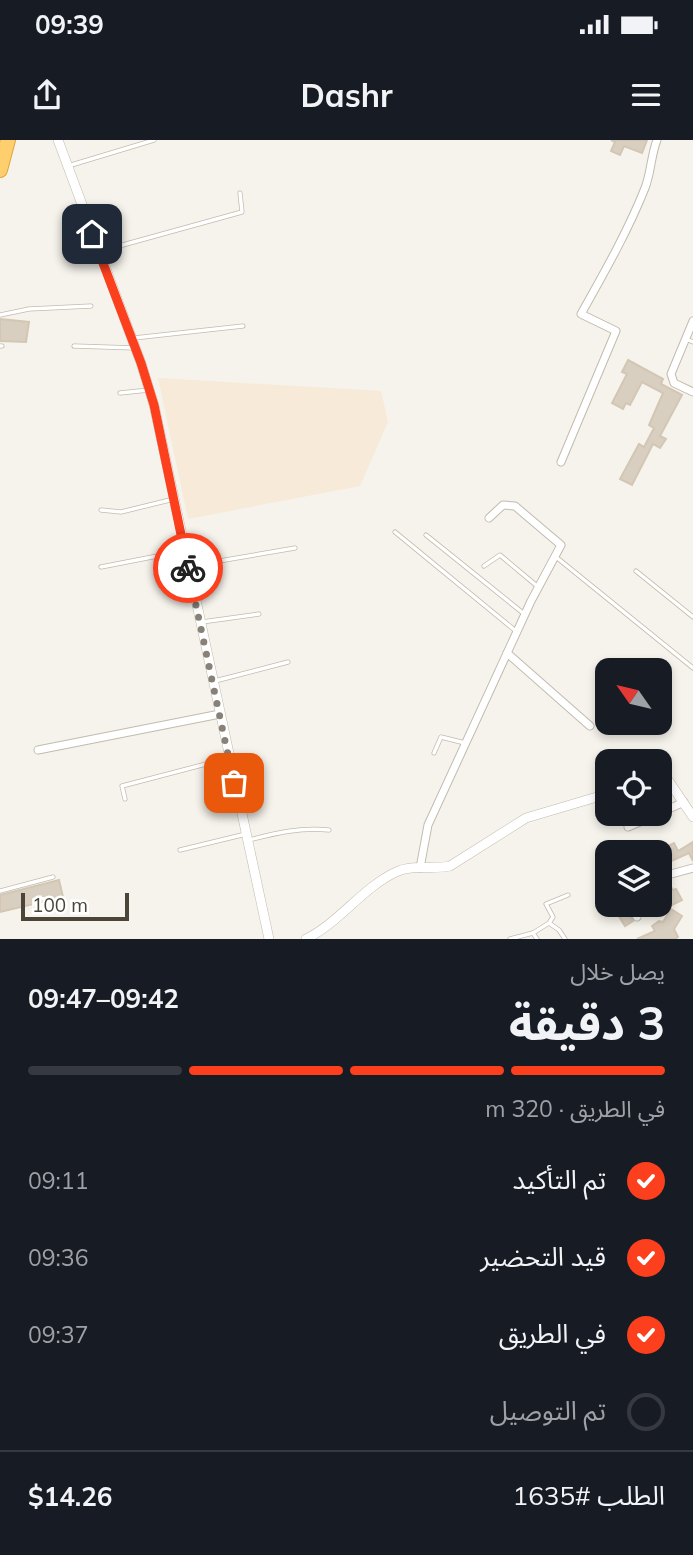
<!DOCTYPE html>
<html lang="ar">
<head>
<meta charset="utf-8">
<style>
	body { margin:0; font-family:Mulish,"Noto Sans Arabic",sans-serif; background:#242831; color:#f1f3f6; direction:rtl; height:100vh; display:flex; flex-direction:column; font-size:26px; white-space:nowrap }
	* { box-sizing:border-box; margin:0 }
	p { font-size:23px; color:#9ea1a6 }
	.icon { flex:none; width:38px; height:38px; fill:none; stroke:currentColor; stroke-width:2; stroke-linecap:round; stroke-linejoin:round }
	.map { position:relative; height:799px; overflow:hidden; direction:ltr }
	.details { display:flex; flex-direction:column; background:#171b24; flex:1 }
	.details>* { flex:none }
	.needle { width:46px; rotate:304deg }
	.controls { position:absolute; left:595px; top:518px; display:grid; gap:14px }
	.controls a { display:grid; place-items:center; width:77px; height:77px; border-radius:14px; background:#171b24; box-shadow:0 4px 10px #0003; font-size:35px }
	.scale { position:absolute; left:21px; bottom:18px; width:108px; box-sizing:border-box; padding-left:7px; border:4px solid #4b4439; border-top:0; font-size:19px; line-height:24px; white-space:nowrap; color:#4b4439; -webkit-text-stroke:5px #fff; paint-order:stroke }
	.pin { position:absolute; display:grid; place-items:center; width:60px; height:60px; color:#fff; margin:-30px; border-radius:14px; box-shadow:0 4px 10px #0006 }
	.courier { position:absolute; display:grid; place-items:center; width:70px; height:70px; margin:-35px; border:5px solid #fc3f1d; border-radius:50%; background:#fff; color:#222; box-shadow:0 2px 9px #0007 }
	.headline em { font-style:normal; font-weight:700 }
	.headline div { display:flex; flex-direction:column-reverse }
	.headline { display:flex; align-items:center; justify-content:space-between; height:119px; padding:0 28px }
	h1 { font-size:46px; font-weight:700; line-height:52px }
	.bar { display:grid; grid-template-columns:repeat(4,1fr); gap:10px 7px; align-content:center; height:84px; padding:0 28px }
	.bar i { height:9px; border-radius:5px; background:#363941 }
	.bar .active { background:#fc3f1d }
	.bar p { grid-column:span 4 }
	.line { display:flex; align-items:center; gap:18px; padding:0 28px; border-top:2px solid #363941 }
	.line div { flex:1 }
	ol { padding:0 28px; list-style:none }
	li { display:flex; align-items:center; gap:21px; height:77px }
	li p { margin-inline-start:auto }
	li .icon { padding:7px; border-radius:50%; background:#fc3f1d; color:#fff; stroke-width:4 }
	li:last-child { color:#9ea1a6 }
	li i { width:38px; height:38px; border:4px solid #363941; border-radius:50% }
	.status { display:flex; justify-content:space-between; align-items:center; height:49px; padding:0 35px; background:#171b24; direction:ltr }
	.status svg { height:19px; fill:currentColor }
	header { display:flex; justify-content:space-between; align-items:center; height:91px; padding:0 28px; background:#171b24; font-size:32px; font-weight:700 }
	.map>svg:first-child { display:block }
	.commercial { fill:#f7ead8 }
	.building { fill:#d8cfc1; stroke:#d3c7b4; stroke-width:2 }
	.lines { fill:none; stroke-linecap:round; stroke-linejoin:round }
	.service-casing { stroke:#c2bbae; stroke-width:5 }
	.minor-casing { stroke:#c2bbae; stroke-width:9 }
	.tertiary-casing { stroke:#c2bbae; stroke-width:10 }
	.motorway-casing { stroke:#e0a43c; stroke-width:16 }
	.service { stroke:#fff; stroke-width:3.5 }
	.minor { stroke:#fff; stroke-width:7 }
	.tertiary { stroke:#fff; stroke-width:9 }
	.motorway { stroke:#ffcf6e; stroke-width:14 }
	.done { stroke:#878178; stroke-width:7; stroke-dasharray:0 12.6 }
	.route { stroke:#fc3f1d; stroke-width:9 }
</style>
</head>
<body>
<div class="status"><b>09:39</b><svg viewBox="0 0 49 12"><path d="M0 12V9h3v3zM5 12V6h3v6zM10 12V3h3v9zM15 12V0h3v12zM26 1h20v11H26zM47 4h2v5h-2z"/></svg></div>
<header><svg class="icon" aria-label="menu" viewBox="0 0 24 24"><path d="M4 6h16M4 12h16M4 18h16"/></svg>Dashr<svg class="icon" aria-label="share" viewBox="0 0 24 24"><path d="M12 15V3M7 8l5-5 5 5M5 13v7h14v-7"/></svg></header>
<div class="map">
<svg width="693" height="799" viewBox="0 0 693 799">
	<rect width="100%" height="100%" fill="#f6f3ec"/>
	<path class="commercial" d="M158,238L381,251L388,282L360,346L188,379Z"/>
	<g class="building">
		<path d="M611,0H647L642,13L624,6L620,15L611,11L615,2Z"/>
		<path d="M0,179L29,182L26,202L0,201Z"/>
		<path d="M628,220L663,239L661,244L682,255L660,296L666,299L660,308L653,304L632,345L620,339L639,304L644,307L654,288L649,285L663,253L642,242L630,265L626,263L623,269L612,263L627,234L622,232Z"/>
		<path d="M693,702V721L689,713L660,726V710L674,703L678,711Z"/>
		<path d="M59,740L63,757L0,772V755Z"/>
		<path d="M665,746L666,749L671,747L673,750L676,749L682,760L672,765L667,755L663,756L660,749Z"/>
		<path d="M616,765H623L633,781L625,786L617,773L620,771Z"/>
		<path d="M671,769L682,776L674,789L678,797L675,799H637L655,791L652,786L659,781L663,782Z"/>
	</g>
	<g class="lines">
		<defs>
			<g id="service">
				<path d="M68,26L154,0"/>
				<path d="M101,111L242,72L240,53"/>
				<path d="M0,175L29,169L91,166"/>
				<path d="M134,198L243,186"/>
				<path d="M686,199L693,202"/>
				<path d="M0,206H2"/>
				<path d="M74,206L135,208"/>
				<path d="M120,253L149,250"/>
				<path d="M101,370L121,372L174,359"/>
				<path d="M395,392L517,492"/>
				<path d="M426,395L523,473"/>
				<path d="M556,417L693,528"/>
				<path d="M190,426L295,408"/>
				<path d="M484,426L500,415L537,446"/>
				<path d="M101,427L183,411"/>
				<path d="M636,431L693,477"/>
				<path d="M202,482L259,474"/>
				<path d="M215,541L288,522"/>
				<path d="M434,613L441,597L465,603"/>
				<path d="M125,659L122,646L229,618"/>
				<path d="M249,700C276,693 301,687 329,690"/>
				<path d="M180,710L246,694"/>
				<path d="M0,751L53,737"/>
				<path d="M549,783L553,777L546,764L568,755"/>
				<path d="M533,793L537,799"/>
				<path d="M510,799L533,793L549,783L559,790L565,799"/>
			</g>
			<g id="minor">
				<path d="M693,181L671,234L674,243L693,252"/>
				<path d="M561,322L616,191L581,174C604,133 628,91 645,48C651,33 651,15 657,0"/>
				<path d="M507,513L590,586"/>
				<path d="M38,610L220,574"/>
				<path d="M660,673L684,662"/>
				<path d="M628,687L649,678"/>
				<path d="M420,728L428,685L531,461L561,405L515,366L503,365L489,378"/>
				<path d="M660,737L693,728"/>
				<path d="M629,765L637,777"/>
			</g>
			<g id="tertiary">
				<path d="M58,0L141,223L154,265L269,799"/>
				<path d="M660,638L666,637L693,677"/>
				<path d="M306,799C340,782 362,748 396,732C412,724 433,730 450,726L526,678L607,654"/>
			</g>
			<path id="motorway" d="M0,30L8,0"/>
		</defs>
		<use href="#service" class="service-casing"/>
		<use href="#minor" class="minor-casing"/>
		<use href="#tertiary" class="tertiary-casing"/>
		<use href="#motorway" class="motorway-casing"/>
		<use href="#service" class="service"/>
		<use href="#minor" class="minor"/>
		<use href="#tertiary" class="tertiary"/>
		<use href="#motorway" class="motorway"/>
	</g>
	<g class="lines">
		<path class="done" d="M188,428L234,643"/>
		<path class="route" d="M92,94L141,223L154,265L188,428"/>
	</g>
</svg>
<div class="controls">
<a><svg class="needle" viewBox="-14 -14 28 28"><path d="M0-13l5 13h-10z" fill="#e53935"/><path d="M0 13l5-13h-10z" fill="#9ea1a6"/></svg></a>
<a><svg class="icon" aria-label="locate" viewBox="0 0 24 24"><circle cx="12" cy="12" r="6"/><path d="M12 2v4M12 18v4M2 12h4M18 12h4"/></svg></a>
<a><svg class="icon" aria-label="layers" viewBox="0 0 24 24"><path d="M12 4l9 5-9 5-9-5zM3 14l9 5 9-5"/></svg></a>
</div>
<div class="scale">100 m</div>
<div class="pin" style="left:234px;top:643px;background:#ea580c"><svg class="icon" aria-label="bag" viewBox="0 0 24 24"><path d="M5 8h14l-1 12H6zM9 8a3 3 0 0 1 6 0"/></svg></div>
<div class="pin" style="left:92px;top:94px;background:#1f2937"><svg class="icon" aria-label="home" viewBox="0 0 24 24"><path d="M3 11l9-7 9 7M6 9v11h12V9"/></svg></div>
<div class="courier" style="left:188px;top:428px"><svg class="icon" aria-label="bike" viewBox="0 0 24 24"><circle cx="6" cy="16" r="4"/><circle cx="18" cy="16" r="4"/><path d="M6 16l4-8h5l3 8M10 8l3 8H6M13 5h3"/></svg></div>
</div>
<section class="details">
<div class="headline"><div><h1>3 دقيقة</h1><p>يصل خلال</p></div><em>09:42–09:47</em></div>
<div class="bar"><i class="active"></i><i class="active"></i><i class="active"></i><i></i><p>في الطريق · 320 m</p></div>
<ol>
<li><svg class="icon" aria-label="check" viewBox="0 0 24 24"><path d="M5 12l5 5 9-10"/></svg>تم التأكيد<p>09:11</p></li>
<li><svg class="icon" aria-label="check" viewBox="0 0 24 24"><path d="M5 12l5 5 9-10"/></svg>قيد التحضير<p>09:36</p></li>
<li><svg class="icon" aria-label="check" viewBox="0 0 24 24"><path d="M5 12l5 5 9-10"/></svg>في الطريق<p>09:37</p></li>
<li><i></i>تم التوصيل</li>
</ol>
<div class="line" style="height:91px"><div>الطلب #1635</div><b>$14.26</b></div>
</section>
</body>
</html>
